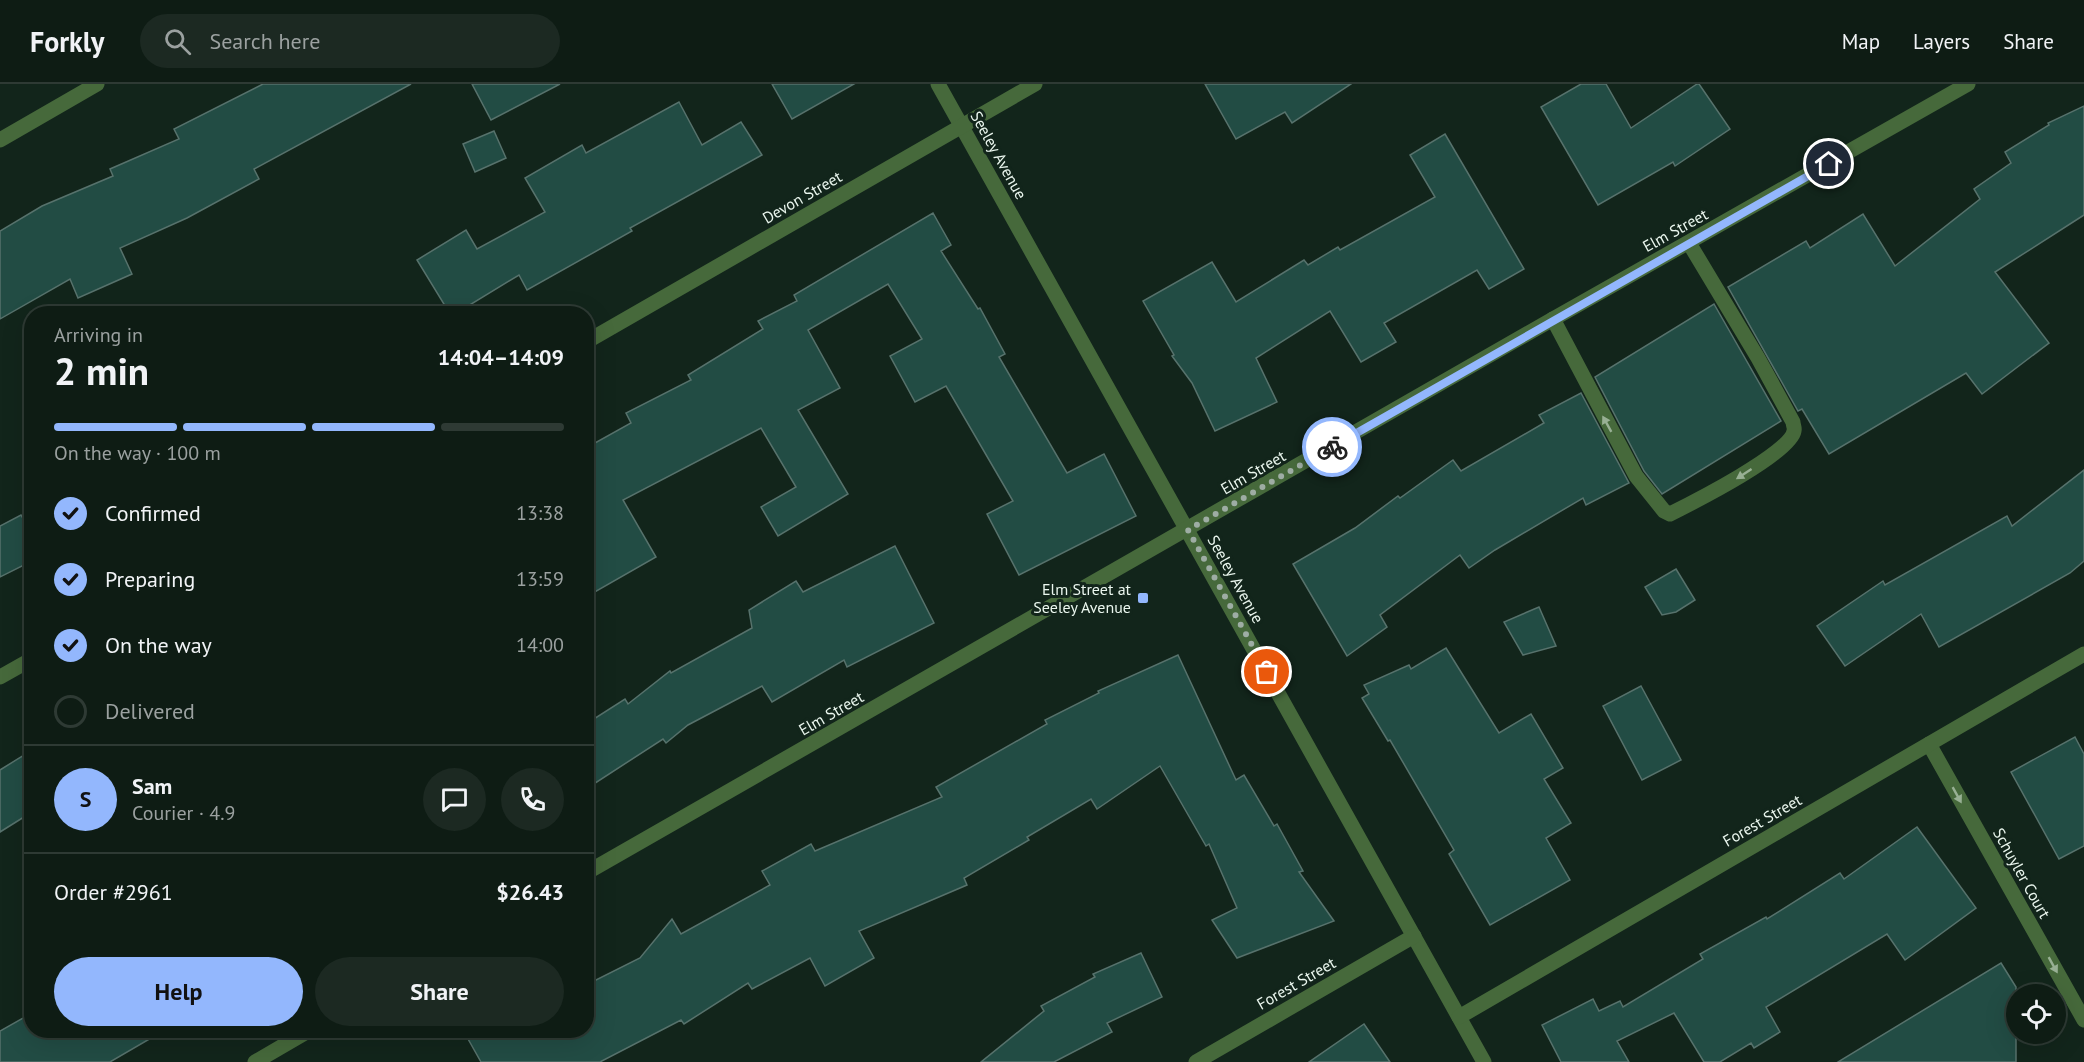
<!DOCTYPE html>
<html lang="en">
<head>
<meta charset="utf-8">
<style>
	body { margin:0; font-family:"PT Sans",sans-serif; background:#1c2922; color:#f1f3f6; height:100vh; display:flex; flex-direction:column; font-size:22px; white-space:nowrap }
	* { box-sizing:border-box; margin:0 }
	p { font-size:20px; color:#9ba1a0 }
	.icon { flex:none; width:33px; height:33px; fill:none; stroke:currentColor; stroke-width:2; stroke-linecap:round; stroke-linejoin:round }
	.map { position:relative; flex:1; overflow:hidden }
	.side { position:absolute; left:24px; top:222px; width:570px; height:732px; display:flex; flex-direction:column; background:#0e1c14; border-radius:24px; box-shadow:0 6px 24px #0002,0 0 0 2px #2e3a34 }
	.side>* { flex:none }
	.tools { position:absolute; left:2006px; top:900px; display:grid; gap:12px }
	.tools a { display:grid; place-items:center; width:60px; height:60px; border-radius:50%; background:#0e1c14; box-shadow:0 6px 24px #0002,0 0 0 2px #2e3a34; font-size:30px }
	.pin { position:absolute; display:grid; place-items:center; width:51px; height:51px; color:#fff; margin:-26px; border:3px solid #fff; border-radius:50%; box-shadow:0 2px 6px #0007 }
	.courier { position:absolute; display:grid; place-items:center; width:60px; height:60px; margin:-30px; border:4px solid #93b7fd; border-radius:50%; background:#fff; color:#222; box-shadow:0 2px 8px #0007 }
	.summary em { font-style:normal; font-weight:700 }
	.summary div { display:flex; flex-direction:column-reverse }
	.summary { display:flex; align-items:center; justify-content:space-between; height:102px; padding:0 30px }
	h1 { font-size:39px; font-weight:700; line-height:45px }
	.bar { display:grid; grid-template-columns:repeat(4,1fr); gap:9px 6px; align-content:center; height:72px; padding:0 30px }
	.bar i { height:8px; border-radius:4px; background:#2e3a34 }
	.bar .selected { background:#93b7fd }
	.bar p { grid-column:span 4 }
	.line { display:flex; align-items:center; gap:15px; padding:0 30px; border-top:2px solid #2e3a34 }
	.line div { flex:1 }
	.round { display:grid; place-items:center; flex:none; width:63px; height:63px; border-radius:32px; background:#1c2922 }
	ol { padding:0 30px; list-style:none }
	li { display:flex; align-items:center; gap:18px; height:66px }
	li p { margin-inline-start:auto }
	li .icon { padding:6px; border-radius:50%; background:#93b7fd; color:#111; stroke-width:4 }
	li:last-child { color:#9ba1a0 }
	li i { width:33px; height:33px; border:3px solid #2e3a34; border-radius:50% }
	.cta { display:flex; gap:12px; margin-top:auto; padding:12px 30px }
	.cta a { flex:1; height:69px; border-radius:36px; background:#93b7fd; color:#111; font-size:24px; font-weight:700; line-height:69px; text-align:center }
	.cta a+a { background:#1c2922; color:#f1f3f6 }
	header { display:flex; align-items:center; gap:36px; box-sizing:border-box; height:84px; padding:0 30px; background:#0e1c14; border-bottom:2px solid #2e3a34 }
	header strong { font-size:28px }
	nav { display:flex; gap:33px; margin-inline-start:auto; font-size:21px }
	.search { width:420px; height:54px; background:#1c2922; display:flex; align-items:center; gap:15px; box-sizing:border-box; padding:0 21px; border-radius:33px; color:#9ba1a0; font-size:22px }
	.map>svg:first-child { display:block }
	.building { fill:#224c44; stroke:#57726c; stroke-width:1.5 }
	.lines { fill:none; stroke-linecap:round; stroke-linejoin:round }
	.service { stroke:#46693b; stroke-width:15 }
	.minor { stroke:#46693b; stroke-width:15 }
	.oneway { fill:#98b094 }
	.done { stroke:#9eada4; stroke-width:6; stroke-dasharray:0 10.8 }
	.route { stroke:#93b7fd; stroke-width:8 }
	.poi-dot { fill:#93b7fd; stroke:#12251b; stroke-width:2 }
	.labels { text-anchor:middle; stroke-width:6; stroke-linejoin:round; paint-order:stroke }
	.street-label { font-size:16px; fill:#eaf6ee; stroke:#12251b }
	.poi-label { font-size:16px; fill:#eaf6ee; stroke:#12251b; text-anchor:end }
</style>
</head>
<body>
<header>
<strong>Forkly</strong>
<div class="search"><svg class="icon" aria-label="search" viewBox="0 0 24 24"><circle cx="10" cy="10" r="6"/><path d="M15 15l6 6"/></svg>Search here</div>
<nav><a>Map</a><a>Layers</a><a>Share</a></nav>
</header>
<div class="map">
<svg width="2084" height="978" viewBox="0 0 2084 978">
	<rect width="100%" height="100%" fill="#12251b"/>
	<g class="building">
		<path d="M263,0H411L254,85L259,95L187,134L120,164L132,190L78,214L70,195L0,235V147L42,122L113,92L110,85L179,55L174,45Z"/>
		<path d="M472,0H560L491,36Z"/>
		<path d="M772,0H854L792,35Z"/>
		<path d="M1205,0H1351L1292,39L1285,28L1236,55Z"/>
		<path d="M1581,0H1606L1631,44L1697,0H1699L1730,45L1675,82L1673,78L1598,121L1541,23Z"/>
		<path d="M679,18L702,61L741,38L762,71L630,144L632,147L527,206L519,191L455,230H450L417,176L466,146L477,165L545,128L525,94L582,61L586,69Z"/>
		<path d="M2084,22V131L1995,188L2049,259L1982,310L1966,289L1829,370L1802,325L1798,327L1728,203L1806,157L1810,164L1863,130L1895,182L1980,115L1974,105L2011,79L2005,68L2049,41L2048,39Z"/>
		<path d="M494,47L506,74L475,88L463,60Z"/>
		<path d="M1445,50L1524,185L1489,205L1477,186L1384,239L1396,258L1361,278L1330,227L1256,274L1277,318L1215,347L1192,299L1172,272L1174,271L1143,217L1212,178L1236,218L1304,176L1308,181L1338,163L1340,166L1435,113L1410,71Z"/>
		<path d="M933,129L951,161L941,167L978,225L980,224L1005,270L999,273L1067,389L1104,370L1136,432L1019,491L987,430L1013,417L946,302L915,318L890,272L922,255L888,200L808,246L840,304L798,326L848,410L778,452L761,423L796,403L761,344L623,416L656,473L586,513V364L631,339L626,329L691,296L688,291L763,245L758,237L797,217L794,211Z"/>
		<path d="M1714,220L1781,337L1662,410L1644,387L1595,293Z"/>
		<path d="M1581,309L1629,399L1586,421L1583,414L1495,466L1469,484L1460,471L1380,531L1387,543L1347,572L1293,480L1355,444L1398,412L1400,414L1453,376L1461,387L1544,339L1539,331Z"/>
		<path d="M2084,386V477L2070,489L1939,563L1921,530L1845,582L1817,542L1883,497L1885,501L2007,432L2012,442Z"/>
		<path d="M21,431L32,451V477L0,493V442Z"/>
		<path d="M895,462L934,539L847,583L844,576L772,618L762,602L688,641L666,659L663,655L586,705V640L625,615L628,620L670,587L671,589L752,544L749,526L796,497L803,508Z"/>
		<path d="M1676,485L1695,516L1676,528L1662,531L1645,503Z"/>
		<path d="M1539,523L1556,562L1523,571L1504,538Z"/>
		<path d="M1446,564L1499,649L1531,630L1563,684L1544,695L1571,739L1546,754L1570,796L1490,841L1449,770L1454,766L1390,656L1388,657L1362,614L1369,610L1364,601L1409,581L1411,585Z"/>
		<path d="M1178,571L1236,696L1244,691L1274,742L1277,740L1303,787L1299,788L1334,837L1237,874L1212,836L1237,824L1209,760L1206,762L1160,682L1097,725L1091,715L1027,753L1029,756L964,794L967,801L859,847L874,874L825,902L810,874L752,905L748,899L684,940L681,936L600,978H481L463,946H586V901L640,874L672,835L681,850L770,801L762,787L811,760L815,767L942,713L936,703L1047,640L1045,636L1099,609L1098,607Z"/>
		<path d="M1641,602L1681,676L1642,696L1603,622Z"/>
		<path d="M2075,653L2084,670V762L2059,775L2011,688Z"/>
		<path d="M32,666V728L0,748V686Z"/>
		<path d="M1917,743L1976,824L1905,876L1887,850L1766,923L1780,948L1754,964L1751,959L1720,978H1704L1674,929L1617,957L1629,978H1561L1542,941L1593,915L1599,927L1620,917L1623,923L1703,875L1700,870L1766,833L1767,835L1840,789L1844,795Z"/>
		<path d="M1141,869L1162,913L1107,939L1112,948L1054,978H981L1044,927L1041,922L1095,893L1093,890Z"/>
		<path d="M2001,879L2016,903V978H1838Z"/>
		<path d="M32,929V946H165L110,978H0V947Z"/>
		<path d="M1364,940L1390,978H1309Z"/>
	</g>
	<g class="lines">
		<path class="service" d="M1553,235L1636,392L1664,427L1670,430C1692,419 1791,369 1794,347C1795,344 1793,341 1793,338L1758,274L1689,159"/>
		<g class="minor">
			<path d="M938,0L1484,978"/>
			<path d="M0,56L97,0"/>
			<path d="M586,258L1035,0"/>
			<path d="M0,593L32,575"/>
			<path d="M1929,660L2084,936"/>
			<path d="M586,789L1553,235L1968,0"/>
			<path d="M1459,933L2084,570"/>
			<path d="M255,978L310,946"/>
			<path d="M1196,978L1414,852"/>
		</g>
	</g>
	<defs><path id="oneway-solid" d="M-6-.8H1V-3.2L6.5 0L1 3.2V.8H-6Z" transform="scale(1.5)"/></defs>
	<g class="oneway">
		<use href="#oneway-solid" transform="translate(1607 340) rotate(-119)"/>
		<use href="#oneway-solid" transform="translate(1744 390) rotate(147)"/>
		<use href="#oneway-solid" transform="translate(1957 711) rotate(61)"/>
		<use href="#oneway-solid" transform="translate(2053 881) rotate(61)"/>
	</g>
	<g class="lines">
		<path class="done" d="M1267,588L1188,446L1332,363"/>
		<path class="route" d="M1332,363L1829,80"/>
	</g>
	<rect class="poi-dot" x="1137" y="508" width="12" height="12" rx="3"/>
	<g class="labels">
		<g class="street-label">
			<text transform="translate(999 71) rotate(61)" y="6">Seeley Avenue</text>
			<text transform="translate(802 113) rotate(-30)" y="6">Devon Street</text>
			<text transform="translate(1675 146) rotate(-29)" y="6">Elm Street</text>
			<text transform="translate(1253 388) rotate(-30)" y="6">Elm Street</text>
			<text transform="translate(1236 495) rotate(61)" y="6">Seeley Avenue</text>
			<text transform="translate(831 629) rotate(-30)" y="6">Elm Street</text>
			<text transform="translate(1762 736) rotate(-30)" y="6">Forest Street</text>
			<text transform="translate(2022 789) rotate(61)" y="6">Schuyler Court</text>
			<text transform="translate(1296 899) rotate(-30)" y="6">Forest Street</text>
		</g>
		<g class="poi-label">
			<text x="1131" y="511">Elm Street at<tspan x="1131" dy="18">Seeley Avenue</tspan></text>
		</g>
	</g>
</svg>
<div class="tools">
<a><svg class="icon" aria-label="locate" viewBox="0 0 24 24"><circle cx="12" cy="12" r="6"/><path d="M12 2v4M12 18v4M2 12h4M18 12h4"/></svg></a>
</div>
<div class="pin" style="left:1267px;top:588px;background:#ea580c"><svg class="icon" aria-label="bag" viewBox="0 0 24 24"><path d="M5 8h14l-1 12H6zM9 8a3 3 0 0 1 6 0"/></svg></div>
<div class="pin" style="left:1829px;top:80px;background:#1f2937"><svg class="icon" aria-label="home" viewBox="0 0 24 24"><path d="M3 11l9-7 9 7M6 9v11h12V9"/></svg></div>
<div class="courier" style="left:1332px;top:363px"><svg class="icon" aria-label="bike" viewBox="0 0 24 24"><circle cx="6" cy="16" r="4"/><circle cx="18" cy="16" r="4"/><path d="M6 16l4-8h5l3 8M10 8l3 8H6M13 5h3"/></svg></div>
<section class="side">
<div class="summary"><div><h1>2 min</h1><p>Arriving in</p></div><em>14:04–14:09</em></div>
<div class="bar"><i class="selected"></i><i class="selected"></i><i class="selected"></i><i></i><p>On the way · 100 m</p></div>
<ol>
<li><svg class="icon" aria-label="check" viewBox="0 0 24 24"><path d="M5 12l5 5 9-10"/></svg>Confirmed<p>13:38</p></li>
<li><svg class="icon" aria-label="check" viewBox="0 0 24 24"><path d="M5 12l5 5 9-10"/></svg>Preparing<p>13:59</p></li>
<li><svg class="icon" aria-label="check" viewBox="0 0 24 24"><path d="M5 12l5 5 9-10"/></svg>On the way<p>14:00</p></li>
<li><i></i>Delivered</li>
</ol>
<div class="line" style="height:108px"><b class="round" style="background:#93b7fd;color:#111">S</b><div><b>Sam</b><p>Courier · 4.9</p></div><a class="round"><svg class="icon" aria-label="chat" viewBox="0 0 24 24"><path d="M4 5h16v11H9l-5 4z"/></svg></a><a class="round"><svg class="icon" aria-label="phone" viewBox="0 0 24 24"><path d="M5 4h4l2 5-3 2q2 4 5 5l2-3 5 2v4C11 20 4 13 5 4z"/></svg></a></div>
<div class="line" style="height:78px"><div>Order #2961</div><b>$26.43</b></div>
<div class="cta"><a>Help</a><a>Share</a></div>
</section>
</div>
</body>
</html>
